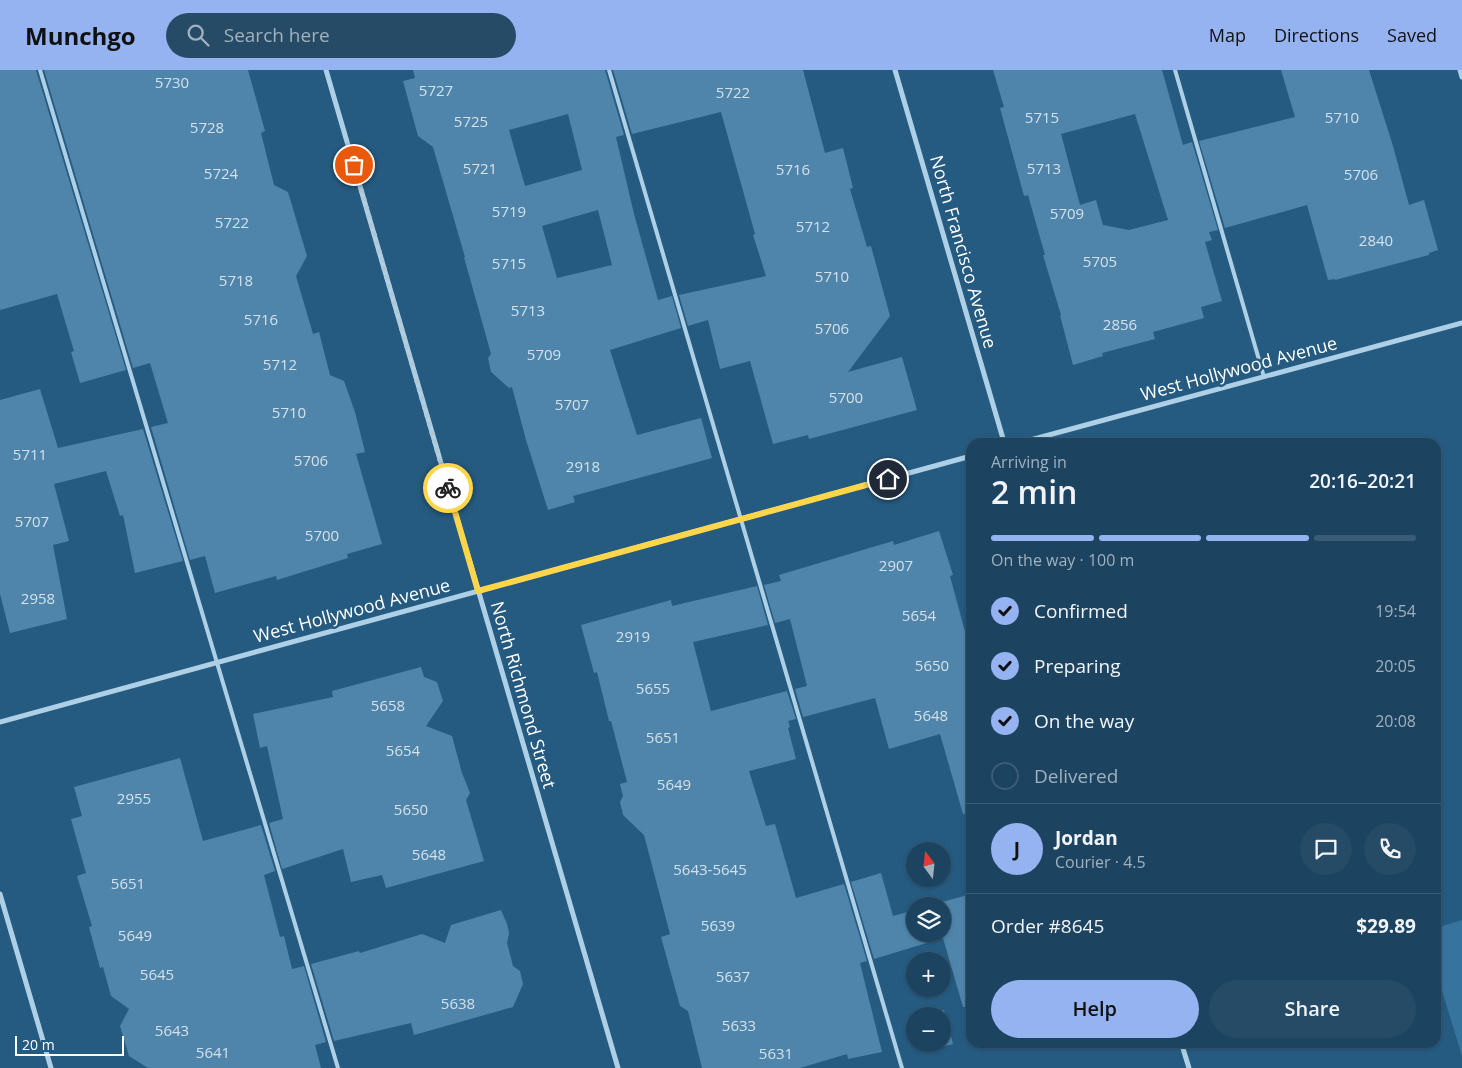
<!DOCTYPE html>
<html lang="en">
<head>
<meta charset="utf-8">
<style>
	body { margin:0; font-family:"Open Sans",sans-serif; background:#254b67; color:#f1f3f6; height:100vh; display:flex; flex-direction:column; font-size:19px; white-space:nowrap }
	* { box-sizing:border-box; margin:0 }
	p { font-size:16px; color:#a0b0bd }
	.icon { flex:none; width:28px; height:28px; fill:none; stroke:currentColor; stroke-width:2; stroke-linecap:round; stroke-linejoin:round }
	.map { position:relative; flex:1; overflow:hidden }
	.details { position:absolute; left:966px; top:368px; width:475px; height:610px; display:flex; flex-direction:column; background:#1c4461; border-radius:15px; box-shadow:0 1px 4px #0004,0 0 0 1px #3a5c76 }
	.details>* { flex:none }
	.needle { width:32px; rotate:345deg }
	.buttons { position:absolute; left:906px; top:772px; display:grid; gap:10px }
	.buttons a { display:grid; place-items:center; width:45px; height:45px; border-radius:50%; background:#1c4461; box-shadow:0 1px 4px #0004,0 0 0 1px #3a5c76; font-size:25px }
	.scale { position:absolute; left:15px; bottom:12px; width:109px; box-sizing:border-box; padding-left:5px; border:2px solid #fff; border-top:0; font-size:14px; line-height:18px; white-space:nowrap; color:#fff; -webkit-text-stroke:4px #265b81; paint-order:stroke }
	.pin { position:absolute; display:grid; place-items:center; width:42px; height:42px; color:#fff; margin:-21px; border:2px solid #fff; border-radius:50%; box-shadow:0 1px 5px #0007 }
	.courier { position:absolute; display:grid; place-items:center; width:50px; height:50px; margin:-25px; border:4px solid #ffd54a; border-radius:50%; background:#fff; color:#222; box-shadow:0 1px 6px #0007 }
	.summary em { font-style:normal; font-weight:600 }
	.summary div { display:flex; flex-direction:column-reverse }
	.summary { display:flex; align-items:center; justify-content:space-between; height:85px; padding:0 25px }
	h1 { font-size:32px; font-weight:600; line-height:38px }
	.bar { display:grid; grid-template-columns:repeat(4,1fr); gap:8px 5px; align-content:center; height:60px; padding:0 25px }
	.bar i { height:6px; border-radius:4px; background:#3a5c76 }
	.bar .selected { background:#95b2f1 }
	.bar p { grid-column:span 4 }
	.line { display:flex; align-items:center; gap:12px; padding:0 25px; border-top:1px solid #3a5c76 }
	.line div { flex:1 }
	.round { display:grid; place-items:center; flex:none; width:52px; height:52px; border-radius:26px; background:#254b67 }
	ol { padding:0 25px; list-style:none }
	li { display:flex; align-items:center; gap:15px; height:55px }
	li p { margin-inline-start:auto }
	li .icon { padding:5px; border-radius:50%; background:#95b2f1; color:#111; stroke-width:4 }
	li:last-child { color:#a0b0bd }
	li i { width:28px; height:28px; border:2px solid #3a5c76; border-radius:50% }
	.primary-button { display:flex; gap:10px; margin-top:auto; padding:10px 25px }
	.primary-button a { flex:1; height:58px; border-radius:30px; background:#95b2f1; color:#111; font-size:20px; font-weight:600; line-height:58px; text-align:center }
	.primary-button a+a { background:#254b67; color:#f1f3f6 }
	header { display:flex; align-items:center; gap:30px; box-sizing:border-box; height:70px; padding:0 25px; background:#95b2f1; color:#111 }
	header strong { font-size:24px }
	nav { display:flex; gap:28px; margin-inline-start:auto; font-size:18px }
	.search { width:350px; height:45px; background:#254b67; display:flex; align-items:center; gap:12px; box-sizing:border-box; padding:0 18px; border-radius:28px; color:#a0b0bd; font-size:19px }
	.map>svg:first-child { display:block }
	.green { fill:#37749d }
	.building { fill:#4f85aa; fill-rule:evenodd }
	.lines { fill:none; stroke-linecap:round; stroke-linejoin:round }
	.lane { stroke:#aed0e6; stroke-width:4 }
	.street { stroke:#aed0e6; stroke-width:5 }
	.done { stroke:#b3c6d3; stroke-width:5; stroke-dasharray:0 9 }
	.route { stroke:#ffd54a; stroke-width:6 }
	.labels { text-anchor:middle; stroke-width:5; stroke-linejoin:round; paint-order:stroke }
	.number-label { font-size:15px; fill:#d3e0ea }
	.street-label { font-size:18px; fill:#fff; stroke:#265b81 }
</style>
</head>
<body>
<header>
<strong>Munchgo</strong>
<div class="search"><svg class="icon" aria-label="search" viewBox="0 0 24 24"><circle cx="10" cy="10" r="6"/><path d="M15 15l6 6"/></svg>Search here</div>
<nav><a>Map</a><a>Directions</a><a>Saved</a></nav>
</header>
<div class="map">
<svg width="1462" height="998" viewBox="0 0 1462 998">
	<rect width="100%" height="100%" fill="#265b81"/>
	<path class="green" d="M1462,850V986L1436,901V858Z"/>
	<g class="building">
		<path d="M0,0H36L126,300L80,313L71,282L74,281L57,224L0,240Z"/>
		<path d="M44,0H248L265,61L261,63L274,115L288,122L307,186L296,206L313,264L319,262L330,305L344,311L355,342L365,382L356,384L382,474L347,484L348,488L277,510L276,506L215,523L205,486L190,490L151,357L168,353L150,293L133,298Z"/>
		<path d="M413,0H605L624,65L616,67L634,144L658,230L672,226L681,258L610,280L637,365L701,348L712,388L573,426L575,432L548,440L526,370L512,317L509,318L491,302L488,288L491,284L464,187H465L433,77L418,66L403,11L415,8ZM568,44L582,100L525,116L509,60ZM598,140L612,195L557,208L542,156Z"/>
		<path d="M613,0H803L825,83L843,78L853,118L850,119L867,177L871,176L890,246L848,302L902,287L917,340L809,369L808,365L773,374L750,291L720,299L708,250L688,256L679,225L766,206L753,165L755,164L721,42L632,64Z"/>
		<path d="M993,0H1162L1183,75L1192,72L1218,160L1209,162L1212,170L1205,172L1222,231L1201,237L1204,248L1153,262L1155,269L1102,283L1103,286L1073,295L1060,245H1061L1043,185H1045L1028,125L1024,126L1000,38L1004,37ZM1135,44L1168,150L1129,160L1103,155L1096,130L1080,135L1061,64Z"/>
		<path d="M1281,0H1369L1393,76L1409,135L1424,130L1438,180L1429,183V185L1335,210V209L1328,210L1307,135L1225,158L1199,71L1295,47Z"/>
		<path d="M40,319L58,378L143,359L183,491L135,503L123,445L120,446L106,401L54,414L69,471L53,475L67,549L10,563L0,524V330Z"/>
		<path d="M939,461L953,505L950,506L971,584V743L963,744L940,664L889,679L875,628L803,647L795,619L807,616L790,549L775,553L764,515L781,511L779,505L893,471L894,475Z"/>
		<path d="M757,516L768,555L693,572L711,641L787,621L796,649L788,651L790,657L788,658L796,689L749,701L766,756L775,754L796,828L844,814L867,891L860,893L882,982L848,989L847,984L800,998H702L688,941L680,936L661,867L670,864L644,765L623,745L620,732L623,726L620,714L627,712L611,651H609L597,602L594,603L581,555L671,530L672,536Z"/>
		<path d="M421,597L424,607L437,612L443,631L426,656L452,666L462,703L470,723L466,730L484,791L386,818L382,805L351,812L343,779L282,799L269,753L283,749L267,676L260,678L253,644L333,627L332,621Z"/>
		<path d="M180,688L203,771L261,755L275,801L264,805L280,867L284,866L292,899L304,896L326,972L315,975L321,998H148L129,986L120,956L129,939L111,926L103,897L100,898L89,857L92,856L77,806L86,803L71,749L82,746L74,717Z"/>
		<path d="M881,803L893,846L915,840V864H942V836H928L971,824V936L963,937L943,868L874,889L851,812Z"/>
		<path d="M501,840L507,854L509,863L507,873L513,896L520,901L523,914L513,937L414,965L411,953L334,971L311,894L359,881L360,883L422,864L445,873L451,855Z"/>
		<path d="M944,940L953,974L922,982L919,974H942V946H923Z"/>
	</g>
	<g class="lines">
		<g class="lane">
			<path d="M40,0L338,998"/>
			<path d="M609,0L902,998"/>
			<path d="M1175,0L1264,307"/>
		</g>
		<g class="street">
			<path d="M326,0L618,998"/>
			<path d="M895,0L1004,372"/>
			<path d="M1460,0L1462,7"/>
			<path d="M1023,372L1462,253"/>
			<path d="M0,652L971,386"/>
			<path d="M0,824L51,998"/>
			<path d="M1181,972L1189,998"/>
		</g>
	</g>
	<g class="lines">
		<path class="done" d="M354,95L448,418"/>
		<path class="route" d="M448,418L478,521L888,409"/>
	</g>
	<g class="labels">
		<g class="number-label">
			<text x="172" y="18">5730</text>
			<text x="436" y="26">5727</text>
			<text x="733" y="28">5722</text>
			<text x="1042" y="53">5715</text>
			<text x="1342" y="53">5710</text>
			<text x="471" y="57">5725</text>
			<text x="207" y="63">5728</text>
			<text x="480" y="104">5721</text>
			<text x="1044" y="104">5713</text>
			<text x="793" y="105">5716</text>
			<text x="221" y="109">5724</text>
			<text x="1361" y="110">5706</text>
			<text x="509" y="147">5719</text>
			<text x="1067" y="149">5709</text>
			<text x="232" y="158">5722</text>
			<text x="813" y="162">5712</text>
			<text x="1376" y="176">2840</text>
			<text x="1100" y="197">5705</text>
			<text x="509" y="199">5715</text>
			<text x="832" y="212">5710</text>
			<text x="236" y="216">5718</text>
			<text x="528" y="246">5713</text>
			<text x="261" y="255">5716</text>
			<text x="1120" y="260">2856</text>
			<text x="832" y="264">5706</text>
			<text x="544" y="290">5709</text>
			<text x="280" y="300">5712</text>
			<text x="846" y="333">5700</text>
			<text x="572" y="340">5707</text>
			<text x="289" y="348">5710</text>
			<text x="30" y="390">5711</text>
			<text x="311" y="396">5706</text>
			<text x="583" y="402">2918</text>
			<text x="32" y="457">5707</text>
			<text x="322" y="471">5700</text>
			<text x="896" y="501">2907</text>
			<text x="38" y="534">2958</text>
			<text x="919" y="551">5654</text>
			<text x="633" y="572">2919</text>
			<text x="932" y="601">5650</text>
			<text x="653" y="624">5655</text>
			<text x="388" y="641">5658</text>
			<text x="931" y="651">5648</text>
			<text x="663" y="673">5651</text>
			<text x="403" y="686">5654</text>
			<text x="674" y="720">5649</text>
			<text x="134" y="734">2955</text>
			<text x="411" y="745">5650</text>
			<text x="429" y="790">5648</text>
			<text x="710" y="805">5643-5645</text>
			<text x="128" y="819">5651</text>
			<text x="718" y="861">5639</text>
			<text x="135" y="871">5649</text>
			<text x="157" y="910">5645</text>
			<text x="733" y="912">5637</text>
			<text x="458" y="939">5638</text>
			<text x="739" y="961">5633</text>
			<text x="172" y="966">5643</text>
			<text x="213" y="988">5641</text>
			<text x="776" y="989">5631</text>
		</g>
		<g class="street-label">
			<text transform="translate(963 182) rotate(74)" y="6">North Francisco Avenue</text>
			<text transform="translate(1239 299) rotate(-15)" y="6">West Hollywood Avenue</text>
			<text transform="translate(352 541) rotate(-15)" y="6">West Hollywood Avenue</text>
			<text transform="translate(523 625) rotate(74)" y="6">North Richmond Street</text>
		</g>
	</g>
</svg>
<div class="buttons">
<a><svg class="needle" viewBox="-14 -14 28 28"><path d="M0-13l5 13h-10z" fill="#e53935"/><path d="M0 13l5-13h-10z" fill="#a0b0bd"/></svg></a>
<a><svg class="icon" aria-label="layers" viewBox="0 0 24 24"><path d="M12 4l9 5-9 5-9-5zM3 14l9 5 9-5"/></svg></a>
<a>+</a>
<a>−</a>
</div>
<div class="scale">20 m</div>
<div class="pin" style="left:354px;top:95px;background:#ea580c"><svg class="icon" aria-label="bag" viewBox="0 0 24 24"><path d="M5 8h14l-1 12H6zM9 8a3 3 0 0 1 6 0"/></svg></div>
<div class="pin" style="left:888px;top:409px;background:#1f2937"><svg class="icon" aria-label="home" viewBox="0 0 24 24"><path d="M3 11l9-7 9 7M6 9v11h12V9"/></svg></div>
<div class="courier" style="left:448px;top:418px"><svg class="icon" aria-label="bike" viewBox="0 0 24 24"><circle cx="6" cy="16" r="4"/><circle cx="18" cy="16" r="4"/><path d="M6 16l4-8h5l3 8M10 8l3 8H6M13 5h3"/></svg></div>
<section class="details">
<div class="summary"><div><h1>2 min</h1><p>Arriving in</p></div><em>20:16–20:21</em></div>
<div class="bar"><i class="selected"></i><i class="selected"></i><i class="selected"></i><i></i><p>On the way · 100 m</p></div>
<ol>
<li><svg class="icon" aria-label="check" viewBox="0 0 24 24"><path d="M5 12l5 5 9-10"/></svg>Confirmed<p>19:54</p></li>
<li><svg class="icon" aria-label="check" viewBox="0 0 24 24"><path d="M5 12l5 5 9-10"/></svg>Preparing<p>20:05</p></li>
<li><svg class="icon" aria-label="check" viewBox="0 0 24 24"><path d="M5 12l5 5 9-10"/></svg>On the way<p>20:08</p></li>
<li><i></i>Delivered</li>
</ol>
<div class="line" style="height:90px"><b class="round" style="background:#95b2f1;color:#111">J</b><div><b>Jordan</b><p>Courier · 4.5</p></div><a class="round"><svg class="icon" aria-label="chat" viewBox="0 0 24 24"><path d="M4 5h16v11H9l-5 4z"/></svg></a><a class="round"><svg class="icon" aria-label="phone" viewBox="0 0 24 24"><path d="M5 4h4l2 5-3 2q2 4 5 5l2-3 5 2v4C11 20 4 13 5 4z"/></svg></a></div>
<div class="line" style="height:65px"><div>Order #8645</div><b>$29.89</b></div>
<div class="primary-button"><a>Help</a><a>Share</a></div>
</section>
</div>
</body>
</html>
